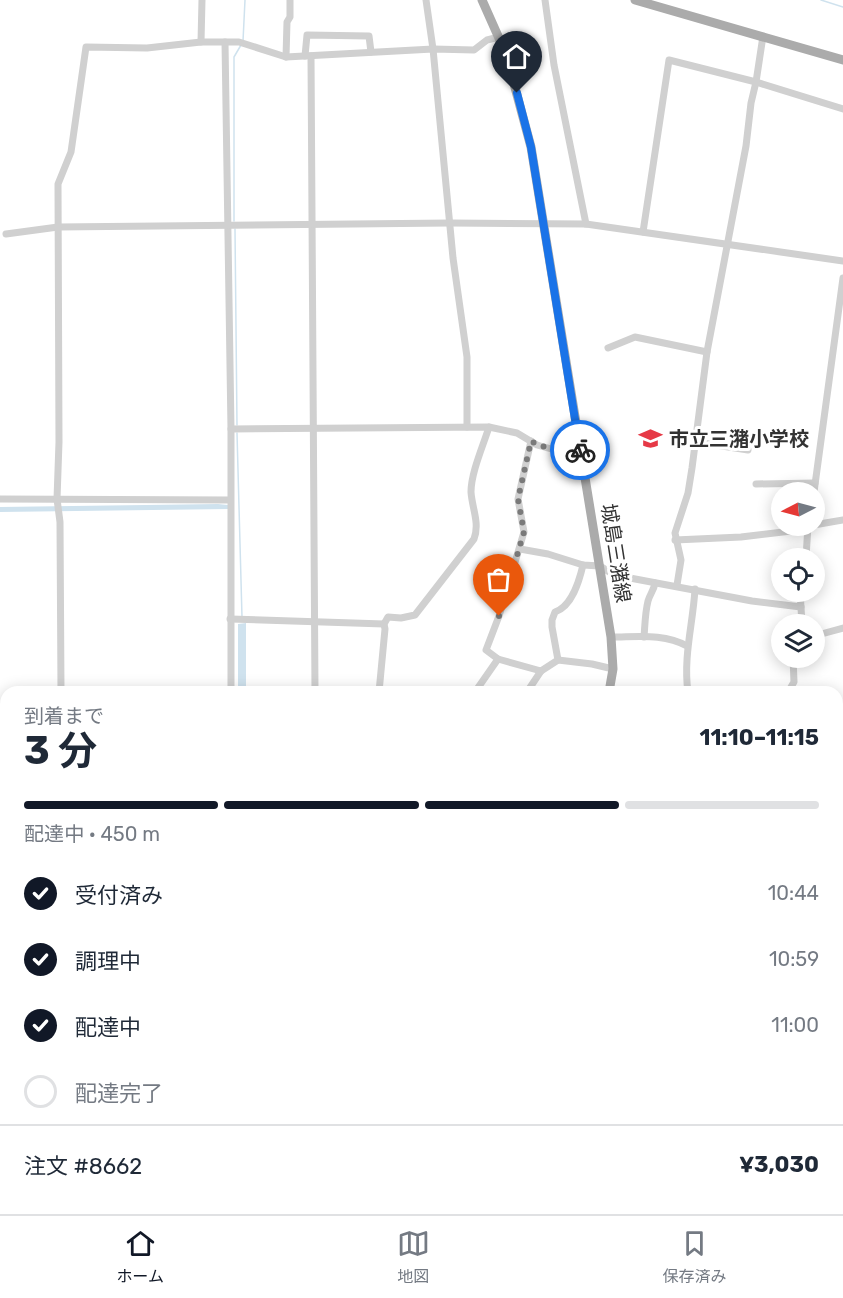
<!DOCTYPE html>
<html lang="ja">
<head>
<meta charset="utf-8">
<style>
	body { margin:0; font-family:Rubik,"Noto Sans JP",sans-serif; background:#f2f2f3; color:#1f2937; height:100vh; display:flex; flex-direction:column; font-size:22px; white-space:nowrap }
	* { box-sizing:border-box; margin:0 }
	p { font-size:20px; color:#747a83 }
	.icon { flex:none; width:33px; height:33px; fill:none; stroke:currentColor; stroke-width:2; stroke-linecap:round; stroke-linejoin:round }
	.map { position:relative; flex:1; overflow:hidden }
	.details { position:absolute; left:0px; top:686px; width:843px; height:530px; display:flex; flex-direction:column; background:#fff; border-radius:18px 18px 0 0; box-shadow:0 3px 15px #0003 }
	.details>* { flex:none }
	.needle { width:39px; rotate:264deg }
	.buttons { position:absolute; left:771px; top:482px; display:grid; gap:12px }
	.buttons a { display:grid; place-items:center; width:54px; height:54px; border-radius:50%; background:#fff; box-shadow:0 3px 15px #0003; font-size:30px }
	.pin { position:absolute; display:grid; place-items:center; width:51px; height:51px; color:#fff; margin:-62px -26px; border-radius:50% 50% 50% 0; rotate:-45deg; box-shadow:0 0 6px #0007 }
	.pin .icon { rotate:45deg }
	.courier { position:absolute; display:grid; place-items:center; width:60px; height:60px; margin:-30px; border:4px solid #1a73e8; border-radius:50%; background:#fff; color:#222; box-shadow:0 2px 8px #0007 }
	.headline em { font-style:normal; font-weight:700 }
	.headline div { display:flex; flex-direction:column-reverse }
	.headline { display:flex; align-items:center; justify-content:space-between; height:102px; padding:0 24px }
	h1 { font-size:39px; font-weight:700; line-height:45px }
	.bar { display:grid; grid-template-columns:repeat(4,1fr); gap:9px 6px; align-content:center; height:72px; padding:0 24px }
	.bar i { height:8px; border-radius:4px; background:#e0e1e3 }
	.bar .active { background:#111827 }
	.bar p { grid-column:span 4 }
	.line { display:flex; align-items:center; gap:15px; padding:0 24px; border-top:2px solid #e0e1e3 }
	.line div { flex:1 }
	ol { padding:0 24px; list-style:none }
	li { display:flex; align-items:center; gap:18px; height:66px }
	li p { margin-inline-start:auto }
	li .icon { padding:6px; border-radius:50%; background:#111827; color:#fff; stroke-width:4 }
	li:last-child { color:#747a83 }
	li i { width:33px; height:33px; border:3px solid #e0e1e3; border-radius:50% }
	.menu { display:flex; justify-content:space-around; align-items:center; height:84px; border-top:2px solid #e0e1e3; background:#fff; font-size:16px; color:#747a83 }
	.menu a { display:grid; justify-items:center; gap:3px }
	.menu .active { color:#111827 }
	.map>svg:first-child { display:block }
	.water { fill:#cfe2ee }
	.lines { fill:none; stroke-linecap:round; stroke-linejoin:round }
	.stream { stroke:#cfe2ee; stroke-width:1.5 }
	.canal { stroke:#cfe2ee; stroke-width:6 }
	.river { stroke:#cfe2ee; stroke-width:9 }
	.minor { stroke:#d0d0d0; stroke-width:7 }
	.major { stroke:#ababab; stroke-width:9 }
	.done { stroke:#7a7a7a; stroke-width:6; stroke-dasharray:0 10.8 }
	.route { stroke:#1a73e8; stroke-width:8 }
	.labels { text-anchor:middle; stroke-width:6; stroke-linejoin:round; paint-order:stroke }
	.poi-label { font-size:20px; font-weight:bold; fill:#333; stroke:#fff; text-anchor:start }
	.street-label { font-size:20px; fill:#333; stroke:#fff }
</style>
</head>
<body>
<div class="map">
<svg width="843" height="1214" viewBox="0 0 843 1214">
	<rect width="100%" height="100%" fill="#fff"/>
	<g class="water">
		<path d="M218,504L228,505V509L0,512V507Z"/>
		<path d="M246,623V691H238V624Z"/>
	</g>
	<g class="lines">
		<g class="stream">
			<path d="M821,0L843,7"/>
			<path d="M243,41L245,0"/>
			<path d="M234,221V57L241,45"/>
			<path d="M235,229L237,425"/>
			<path d="M237,433L242,617"/>
		</g>
		<path class="canal" d="M840,1084L843,1086"/>
		<g class="river">
			<path d="M837,1073L843,1066"/>
			<path d="M682,1214L694,1209"/>
		</g>
		<g class="minor">
			<path d="M426,0L433,49L453,258L467,357V427"/>
			<path d="M545,0L554,65L586,224"/>
			<path d="M201,42L202,0"/>
			<path d="M225,42L231,429V692"/>
			<path d="M305,56L307,35L369,36L371,52"/>
			<path d="M311,56L315,692"/>
			<path d="M286,57L287,22L290,17V0"/>
			<path d="M643,232L669,60L756,82L843,109"/>
			<path d="M6,234L58,227L450,223L586,224L843,261"/>
			<path d="M608,348L635,337L707,352"/>
			<path d="M231,429L489,427L517,433L537,445L555,450L581,452"/>
			<path d="M531,441L518,499L524,532L499,616L486,650L498,659L541,671"/>
			<path d="M696,442L748,450"/>
			<path d="M756,484L815,483"/>
			<path d="M814,492L843,278"/>
			<path d="M0,499L230,500"/>
			<path d="M808,526L843,520"/>
			<path d="M675,540L741,537L808,529"/>
			<path d="M520,549L548,554L583,565L600,566L614,575L752,601L801,607"/>
			<path d="M806,558L808,525"/>
			<path d="M677,585L681,560L675,533L688,493L692,468L707,352L746,146L751,103L756,82L763,36"/>
			<path d="M800,591L802,624"/>
			<path d="M230,619L384,624"/>
			<path d="M814,636L843,628"/>
			<path d="M611,637C637,637 664,633 687,646"/>
			<path d="M644,637C645,625 645,613 648,601C650,594 654,590 655,583"/>
			<path d="M558,660L592,664L613,669"/>
			<path d="M61,692L60,522L57,499L59,442L58,184L71,152L86,47L147,48L201,42H239L286,57L433,49L474,50L487,40L499,37"/>
			<path d="M379,692L385,629L384,624L388,617L401,618L415,615L474,539C480,523 472,508 471,492C471,473 483,446 489,427"/>
			<path d="M475,692L498,659"/>
			<path d="M527,692L541,671L558,660L552,627V620L555,612C572,606 579,582 583,565"/>
			<path d="M688,692C683,657 693,624 695,589"/>
			<path d="M788,692L794,682L793,657"/>
			<path d="M837,720L843,718"/>
			<path d="M0,1076H6"/>
			<path d="M0,1097H6"/>
			<path d="M74,1209L77,1214"/>
			<path d="M131,1209V1214"/>
			<path d="M305,1209L306,1214"/>
			<path d="M489,1209L490,1214"/>
			<path d="M561,1209L563,1214"/>
			<path d="M618,1209L620,1214"/>
			<path d="M667,1214L675,1209"/>
		</g>
		<g class="major">
			<path d="M482,0L506,54L531,147L611,637L613,669L609,692"/>
			<path d="M635,0L843,60"/>
			<path d="M0,824H6"/>
			<path d="M837,835L843,836"/>
			<path d="M702,1209L703,1214"/>
		</g>
	</g>
	<g class="lines">
		<path class="done" d="M499,616L524,532L518,499L531,441C545,450 564,450 580,452V450"/>
		<path class="route" d="M517,93L531,147L580,450"/>
	</g>
	<defs>
		<symbol id="school-bare" viewBox="-9 -9 18 18"><path d="M0-5L7-2L0 1L-7-2ZM-4 1L0 2.5L4 1V4Q0 6-4 4Z" fill="#e63946" stroke="#fff" stroke-width="2.5" paint-order="stroke"/></symbol>
	</defs>
	<g fill-rule="evenodd">
		<use href="#school-bare" x="634" y="422" width="33" height="33"/>
	</g>
	<g class="labels">
		<g class="poi-label">
			<text x="669" y="446">市立三潴小学校</text>
		</g>
		<g class="street-label">
			<text transform="translate(616 553) rotate(81)" y="7">城島三潴線</text>
		</g>
	</g>
</svg>
<div class="buttons">
<a><svg class="needle" viewBox="-14 -14 28 28"><path d="M0-13l5 13h-10z" fill="#e53935"/><path d="M0 13l5-13h-10z" fill="#747a83"/></svg></a>
<a><svg class="icon" aria-label="locate" viewBox="0 0 24 24"><circle cx="12" cy="12" r="6"/><path d="M12 2v4M12 18v4M2 12h4M18 12h4"/></svg></a>
<a><svg class="icon" aria-label="layers" viewBox="0 0 24 24"><path d="M12 4l9 5-9 5-9-5zM3 14l9 5 9-5"/></svg></a>
</div>
<div class="pin" style="left:499px;top:616px;background:#ea580c"><svg class="icon" aria-label="bag" viewBox="0 0 24 24"><path d="M5 8h14l-1 12H6zM9 8a3 3 0 0 1 6 0"/></svg></div>
<div class="pin" style="left:517px;top:93px;background:#1f2937"><svg class="icon" aria-label="home" viewBox="0 0 24 24"><path d="M3 11l9-7 9 7M6 9v11h12V9"/></svg></div>
<div class="courier" style="left:580px;top:450px"><svg class="icon" aria-label="bike" viewBox="0 0 24 24"><circle cx="6" cy="16" r="4"/><circle cx="18" cy="16" r="4"/><path d="M6 16l4-8h5l3 8M10 8l3 8H6M13 5h3"/></svg></div>
<section class="details">
<div class="headline"><div><h1>3 分</h1><p>到着まで</p></div><em>11:10–11:15</em></div>
<div class="bar"><i class="active"></i><i class="active"></i><i class="active"></i><i></i><p>配達中 · 450 m</p></div>
<ol>
<li><svg class="icon" aria-label="check" viewBox="0 0 24 24"><path d="M5 12l5 5 9-10"/></svg>受付済み<p>10:44</p></li>
<li><svg class="icon" aria-label="check" viewBox="0 0 24 24"><path d="M5 12l5 5 9-10"/></svg>調理中<p>10:59</p></li>
<li><svg class="icon" aria-label="check" viewBox="0 0 24 24"><path d="M5 12l5 5 9-10"/></svg>配達中<p>11:00</p></li>
<li><i></i>配達完了</li>
</ol>
<div class="line" style="height:78px"><div>注文 #8662</div><b>¥3,030</b></div>
</section>
</div>
<nav class="menu">
<a class="active"><svg class="icon" aria-label="home" viewBox="0 0 24 24"><path d="M3 11l9-7 9 7M6 9v11h12V9"/></svg>ホーム</a>
<a><svg class="icon" aria-label="map" viewBox="0 0 24 24"><path d="M3 6l6-2 6 2 6-2v14l-6 2-6-2-6 2zM9 4v14M15 6v14"/></svg>地図</a>
<a><svg class="icon" aria-label="saved" viewBox="0 0 24 24"><path d="M7 4h10v16l-5-4-5 4z"/></svg>保存済み</a>
</nav>
</body>
</html>
